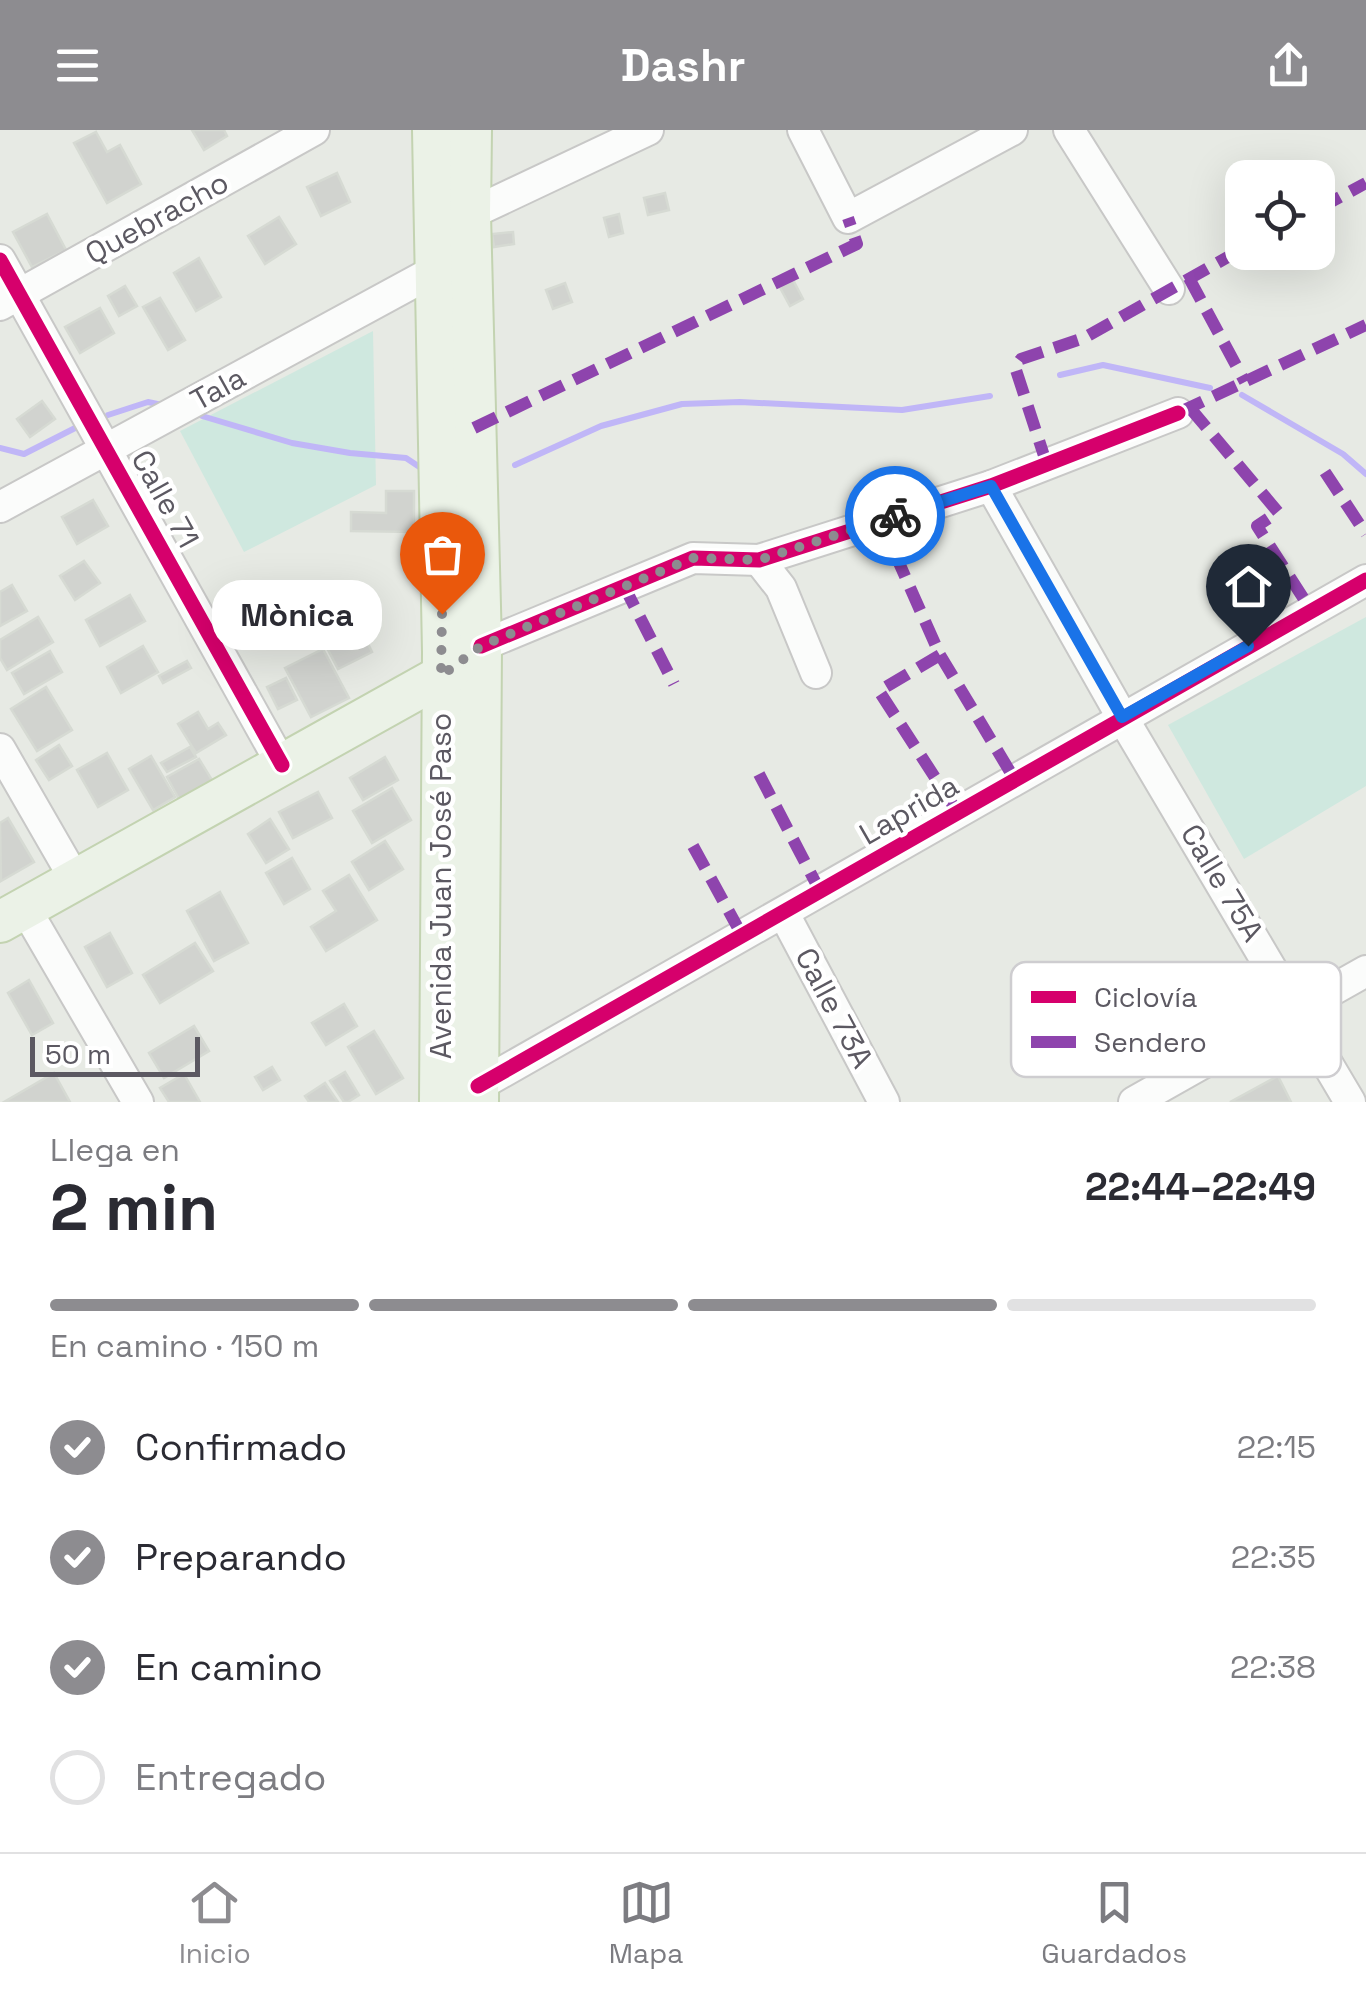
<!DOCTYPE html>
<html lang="es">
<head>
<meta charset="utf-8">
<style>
	body { margin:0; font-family:"Space Grotesk",sans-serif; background:#f2f2f3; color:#2b2b33; height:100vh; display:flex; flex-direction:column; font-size:38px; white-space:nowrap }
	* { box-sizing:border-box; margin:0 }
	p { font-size:32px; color:#7c7c81 }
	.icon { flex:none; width:55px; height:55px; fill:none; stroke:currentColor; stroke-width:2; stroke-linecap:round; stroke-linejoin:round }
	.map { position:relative; height:972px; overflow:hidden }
	.drawer { display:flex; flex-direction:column; background:#fff; flex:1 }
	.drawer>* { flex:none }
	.tools { position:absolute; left:1225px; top:30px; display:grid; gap:20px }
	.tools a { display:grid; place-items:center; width:110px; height:110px; border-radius:20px; background:#fff; box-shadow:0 10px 40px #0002; font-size:50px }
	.scale { position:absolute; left:30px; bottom:25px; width:170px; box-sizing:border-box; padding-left:10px; border:5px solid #5c5962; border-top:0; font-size:28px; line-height:35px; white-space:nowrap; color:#5c5962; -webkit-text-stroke:8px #fff; paint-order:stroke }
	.pin { position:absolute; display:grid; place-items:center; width:85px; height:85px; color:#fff; margin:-102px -42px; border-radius:50% 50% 50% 0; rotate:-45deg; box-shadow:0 0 10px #0007 }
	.pin .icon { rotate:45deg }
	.courier { position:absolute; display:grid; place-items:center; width:100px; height:100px; margin:-50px; border:8px solid #1a73e8; border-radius:50%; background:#fff; color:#222; box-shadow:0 2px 12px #0007 }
	.bubble { position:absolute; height:70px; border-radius:30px; background:#fff; box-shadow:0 10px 40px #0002; font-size:32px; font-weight:700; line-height:70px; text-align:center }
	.summary em { font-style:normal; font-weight:700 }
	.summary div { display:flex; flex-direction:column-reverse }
	.summary { display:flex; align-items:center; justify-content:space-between; height:170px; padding:0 50px }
	h1 { font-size:65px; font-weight:700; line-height:75px }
	.bar { display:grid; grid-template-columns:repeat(4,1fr); gap:15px 10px; align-content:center; height:120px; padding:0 50px }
	.bar i { height:12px; border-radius:8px; background:#e1e1e2 }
	.bar .active { background:#8d8c90 }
	.bar p { grid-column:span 4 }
	ol { padding:0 50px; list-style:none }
	li { display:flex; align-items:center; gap:30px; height:110px }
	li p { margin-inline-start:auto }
	li .icon { padding:10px; border-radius:50%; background:#8d8c90; color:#fff; stroke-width:4 }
	li:last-child { color:#7c7c81 }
	li i { width:55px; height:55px; border:5px solid #e1e1e2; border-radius:50% }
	header { display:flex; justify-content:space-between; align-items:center; height:130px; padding:0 50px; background:#8d8c90; color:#fff; font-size:45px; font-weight:700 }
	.dock { display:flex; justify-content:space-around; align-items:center; height:140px; border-top:2px solid #e1e1e2; background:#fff; font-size:28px; color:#7c7c81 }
	.dock a { display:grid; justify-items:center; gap:5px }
	.dock .active { color:#8d8c90 }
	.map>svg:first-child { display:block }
	.green { fill:#cfe8df }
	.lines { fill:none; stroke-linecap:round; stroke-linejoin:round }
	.stream { stroke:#c0b6f7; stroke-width:6 }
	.building { fill:#d1d3cf; stroke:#d6dad3; stroke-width:2.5 }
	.minor-casing { stroke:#c8c8c7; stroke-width:34 }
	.major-casing { stroke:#c3d3b1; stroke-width:44 }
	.minor { stroke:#fbfcfb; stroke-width:30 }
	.major { stroke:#ebf2e7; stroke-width:40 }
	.quiet { stroke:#8e44ad; stroke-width:12; stroke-dasharray:25 12; stroke-linecap:butt }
	.cycleway-casing { stroke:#fff; stroke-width:21 }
	.cycleway { stroke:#d6006c; stroke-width:15 }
	.done { stroke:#8d8c90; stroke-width:10; stroke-dasharray:0 18 }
	.route { stroke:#1a73e8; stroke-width:12 }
	.labels { text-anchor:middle; stroke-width:9; stroke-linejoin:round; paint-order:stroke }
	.street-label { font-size:30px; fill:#5c5962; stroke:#fff }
	.key { fill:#fff; stroke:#cecdd0; stroke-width:2.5 }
	.key-label { font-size:28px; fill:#5c5962 }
</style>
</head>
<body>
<header><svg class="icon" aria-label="menu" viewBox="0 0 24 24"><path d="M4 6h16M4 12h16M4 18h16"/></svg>Dashr<svg class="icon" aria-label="share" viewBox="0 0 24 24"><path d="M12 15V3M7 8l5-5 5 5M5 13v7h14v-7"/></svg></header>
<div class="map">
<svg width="1366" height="972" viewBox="0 0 1366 972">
	<rect width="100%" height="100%" fill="#e7eae4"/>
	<g class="green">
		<path d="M373,201L376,355L244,422L180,301Z"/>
		<path d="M1366,487V656L1244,729L1168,595Z"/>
	</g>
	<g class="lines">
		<g class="stream">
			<path d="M1060,245L1103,235L1210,258"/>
			<path d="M1242,265L1343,324L1366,344"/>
			<path d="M108,285L148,272L162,275"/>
			<path d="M202,286L292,313L350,323L406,328L424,340"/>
			<path d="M0,318L24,324L83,294"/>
			<path d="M515,335L601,296L682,274L740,272L902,280L990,266"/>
		</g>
	</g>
	<g class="building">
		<path d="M192,0H224L227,6L204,20Z"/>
		<path d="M96,2L107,22L120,15L141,54L107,73L74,13Z"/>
		<path d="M337,43L350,72L321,86L307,57Z"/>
		<path d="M665,63L669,80L648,85L644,68Z"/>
		<path d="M47,84L66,120L32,137L13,102Z"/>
		<path d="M619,84L623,103L609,107L604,88Z"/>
		<path d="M279,87L296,114L265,134L248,106Z"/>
		<path d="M513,102L514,114L494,117L492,104Z"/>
		<path d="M199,128L221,167L196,181L174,143Z"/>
		<path d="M791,146L803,169L790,176L778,154Z"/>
		<path d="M565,153L572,172L553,179L546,160Z"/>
		<path d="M125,156L137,176L119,186L108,166Z"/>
		<path d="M160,168L185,210L168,220L143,177Z"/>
		<path d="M100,178L114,203L80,223L65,197Z"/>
		<path d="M42,271L55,289L30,307L17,289Z"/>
		<path d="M386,361H414V402L351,401V382L386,383Z"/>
		<path d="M93,370L108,396L77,414L62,387Z"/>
		<path d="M84,431L100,453L75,470L60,446Z"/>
		<path d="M12,455L27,481L0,496V462Z"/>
		<path d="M130,465L145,491L100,516L86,490Z"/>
		<path d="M344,465L372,522L338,539L309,483Z"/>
		<path d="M278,481L290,498L262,517L251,500Z"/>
		<path d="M38,487L53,512L7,540L0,528V510Z"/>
		<path d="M143,516L158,542L121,563L107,537Z"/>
		<path d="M323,519L349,568L311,587L285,538Z"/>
		<path d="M50,521L62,542L24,564L12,543Z"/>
		<path d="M187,531L191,538L163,553L159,546Z"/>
		<path d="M286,548L297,570L278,579L267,557Z"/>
		<path d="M46,557L72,600L37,621L11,579Z"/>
		<path d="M198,582L208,599L218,593L226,605L196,623L178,594Z"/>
		<path d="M59,615L72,636L49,650L36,630Z"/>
		<path d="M190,617L196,627L167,642L161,633Z"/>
		<path d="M107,623L128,660L98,677L77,640Z"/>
		<path d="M151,626L175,667L153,680L129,639Z"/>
		<path d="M385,627L398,650L363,670L350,648Z"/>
		<path d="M199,629L212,650L179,669L167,647Z"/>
		<path d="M392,658L411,690L372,713L353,681Z"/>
		<path d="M318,662L332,688L293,708L279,682Z"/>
		<path d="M8,688L34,732L1,751L0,693Z"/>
		<path d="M270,689L289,719L266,733L248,704Z"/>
		<path d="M385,711L403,739L369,760L352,732Z"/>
		<path d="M292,728L310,759L284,774L266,743Z"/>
		<path d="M349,745L377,790L326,821L311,797L336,781L323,761Z"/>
		<path d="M220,762L248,813L214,831L187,781Z"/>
		<path d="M110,803L132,843L107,857L85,817Z"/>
		<path d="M195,813L213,841L160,873L143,845Z"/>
		<path d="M29,850L53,893L32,905L8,863Z"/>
		<path d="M344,874L357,896L326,915L312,893Z"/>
		<path d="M194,896L209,921L164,948L149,923Z"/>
		<path d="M374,901L403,948L376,964L348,917Z"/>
		<path d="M272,937L280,950L263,960L255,947Z"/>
		<path d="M345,942L359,965L348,972H344L330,951Z"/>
		<path d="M54,943L70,972H4Z"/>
		<path d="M184,944L200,972H169L160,958Z"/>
		<path d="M1278,946L1291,972H1230Z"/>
		<path d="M325,953L338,972H309L305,966Z"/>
	</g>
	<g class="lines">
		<defs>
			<g id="minor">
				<path d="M803,0L848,88L1012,0"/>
				<path d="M1069,0L1169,159"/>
				<path d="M470,84L648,0"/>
				<path d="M0,130L282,635"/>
				<path d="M0,175L314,0"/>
				<path d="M991,356L1122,587L1350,972"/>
				<path d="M0,377L436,140"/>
				<path d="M759,430L781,458L816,543"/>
				<path d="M481,516L693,428L759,430L991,356L1178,283"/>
				<path d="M0,619L76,751"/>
				<path d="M25,778L138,972"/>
				<path d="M784,784L884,972"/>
				<path d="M478,956L1366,450"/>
				<path d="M1134,972L1366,841"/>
			</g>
			<g id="major">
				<path d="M433,0L443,522L440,972"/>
				<path d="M471,0L470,84L481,516L478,972"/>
				<path d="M0,792L441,546L458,533"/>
			</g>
		</defs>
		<use href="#minor" class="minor-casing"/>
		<use href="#major" class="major-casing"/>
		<use href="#minor" class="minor"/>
		<use href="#major" class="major"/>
		<g class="quiet">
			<path d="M1318,79L1366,53"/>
			<path d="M1189,148L1245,252"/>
			<path d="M1190,278L1278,382L1257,396L1311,480"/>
			<path d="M1180,282L1366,195"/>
			<path d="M474,298L857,114L848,88"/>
			<path d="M1047,335L1015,237L1021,229L1084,208L1242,119"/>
			<path d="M1325,342L1366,404"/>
			<path d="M880,390L940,525L879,561L958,683"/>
			<path d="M623,454L674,554"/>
			<path d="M940,525L1015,650"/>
			<path d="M759,644L821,763"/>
			<path d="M693,716L743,807"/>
		</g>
		<defs>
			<g id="cycleway">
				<path d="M0,130L282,635"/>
				<path d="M481,516L693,428L759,430L991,356L1178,283"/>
				<path d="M478,956L1366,450"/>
			</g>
		</defs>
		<use href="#cycleway" class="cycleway-casing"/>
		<use href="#cycleway" class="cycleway"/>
	</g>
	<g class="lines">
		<path class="done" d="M442,484L441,546L481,516L693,428L759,430L895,386"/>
		<path class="route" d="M895,386L991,356L1122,587L1248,516"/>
	</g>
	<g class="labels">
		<g class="street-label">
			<text transform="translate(157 88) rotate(-29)" y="10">Quebracho</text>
			<text transform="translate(218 259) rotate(-29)" y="10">Tala</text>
			<text transform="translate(165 369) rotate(61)" y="10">Calle 71</text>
			<text transform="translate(909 680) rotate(-30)" y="10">Laprida</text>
			<text transform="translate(1222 753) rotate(59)" y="10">Calle 75A</text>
			<text transform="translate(441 756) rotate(-90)" y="10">Avenida Juan José Paso</text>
			<text transform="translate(834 878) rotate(62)" y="10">Calle 73A</text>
		</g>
	</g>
	<rect x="1011" y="832" width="330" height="115" rx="15" class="key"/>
	<rect x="1031" y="861" width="45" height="12" fill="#d6006c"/>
	<rect x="1031" y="906" width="45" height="12" fill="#8e44ad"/>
	<g class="key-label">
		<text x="1094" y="877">Ciclovía</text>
		<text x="1094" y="922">Sendero</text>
	</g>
</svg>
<div class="tools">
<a><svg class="icon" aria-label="locate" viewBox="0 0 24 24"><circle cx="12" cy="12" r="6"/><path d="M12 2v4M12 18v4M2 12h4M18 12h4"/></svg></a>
</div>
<div class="scale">50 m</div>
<div class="pin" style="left:442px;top:484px;background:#ea580c"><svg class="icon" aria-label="bag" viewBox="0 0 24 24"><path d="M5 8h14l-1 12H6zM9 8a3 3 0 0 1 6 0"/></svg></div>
<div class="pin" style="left:1248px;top:516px;background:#1f2937"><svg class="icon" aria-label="home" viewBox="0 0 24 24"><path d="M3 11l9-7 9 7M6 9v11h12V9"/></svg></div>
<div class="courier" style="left:895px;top:386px"><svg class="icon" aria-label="bike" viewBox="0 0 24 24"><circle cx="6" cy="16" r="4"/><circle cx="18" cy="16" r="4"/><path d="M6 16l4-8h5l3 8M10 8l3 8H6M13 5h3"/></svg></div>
<div class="bubble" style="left:212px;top:450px;width:170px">Mònica</div>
</div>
<section class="drawer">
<div class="summary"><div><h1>2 min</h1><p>Llega en</p></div><em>22:44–22:49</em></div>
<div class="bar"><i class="active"></i><i class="active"></i><i class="active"></i><i></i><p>En camino · 150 m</p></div>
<ol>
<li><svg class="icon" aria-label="check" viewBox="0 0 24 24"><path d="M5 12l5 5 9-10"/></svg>Confirmado<p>22:15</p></li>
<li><svg class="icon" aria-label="check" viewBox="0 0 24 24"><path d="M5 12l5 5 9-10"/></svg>Preparando<p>22:35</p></li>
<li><svg class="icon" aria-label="check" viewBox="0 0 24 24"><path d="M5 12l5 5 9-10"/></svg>En camino<p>22:38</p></li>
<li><i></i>Entregado</li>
</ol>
</section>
<nav class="dock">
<a class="active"><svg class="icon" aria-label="home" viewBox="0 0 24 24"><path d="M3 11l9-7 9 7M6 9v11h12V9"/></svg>Inicio</a>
<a><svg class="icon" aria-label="map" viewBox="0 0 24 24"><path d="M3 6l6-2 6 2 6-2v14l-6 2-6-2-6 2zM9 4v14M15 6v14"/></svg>Mapa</a>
<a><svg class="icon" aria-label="saved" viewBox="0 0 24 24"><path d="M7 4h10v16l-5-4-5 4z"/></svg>Guardados</a>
</nav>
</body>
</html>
